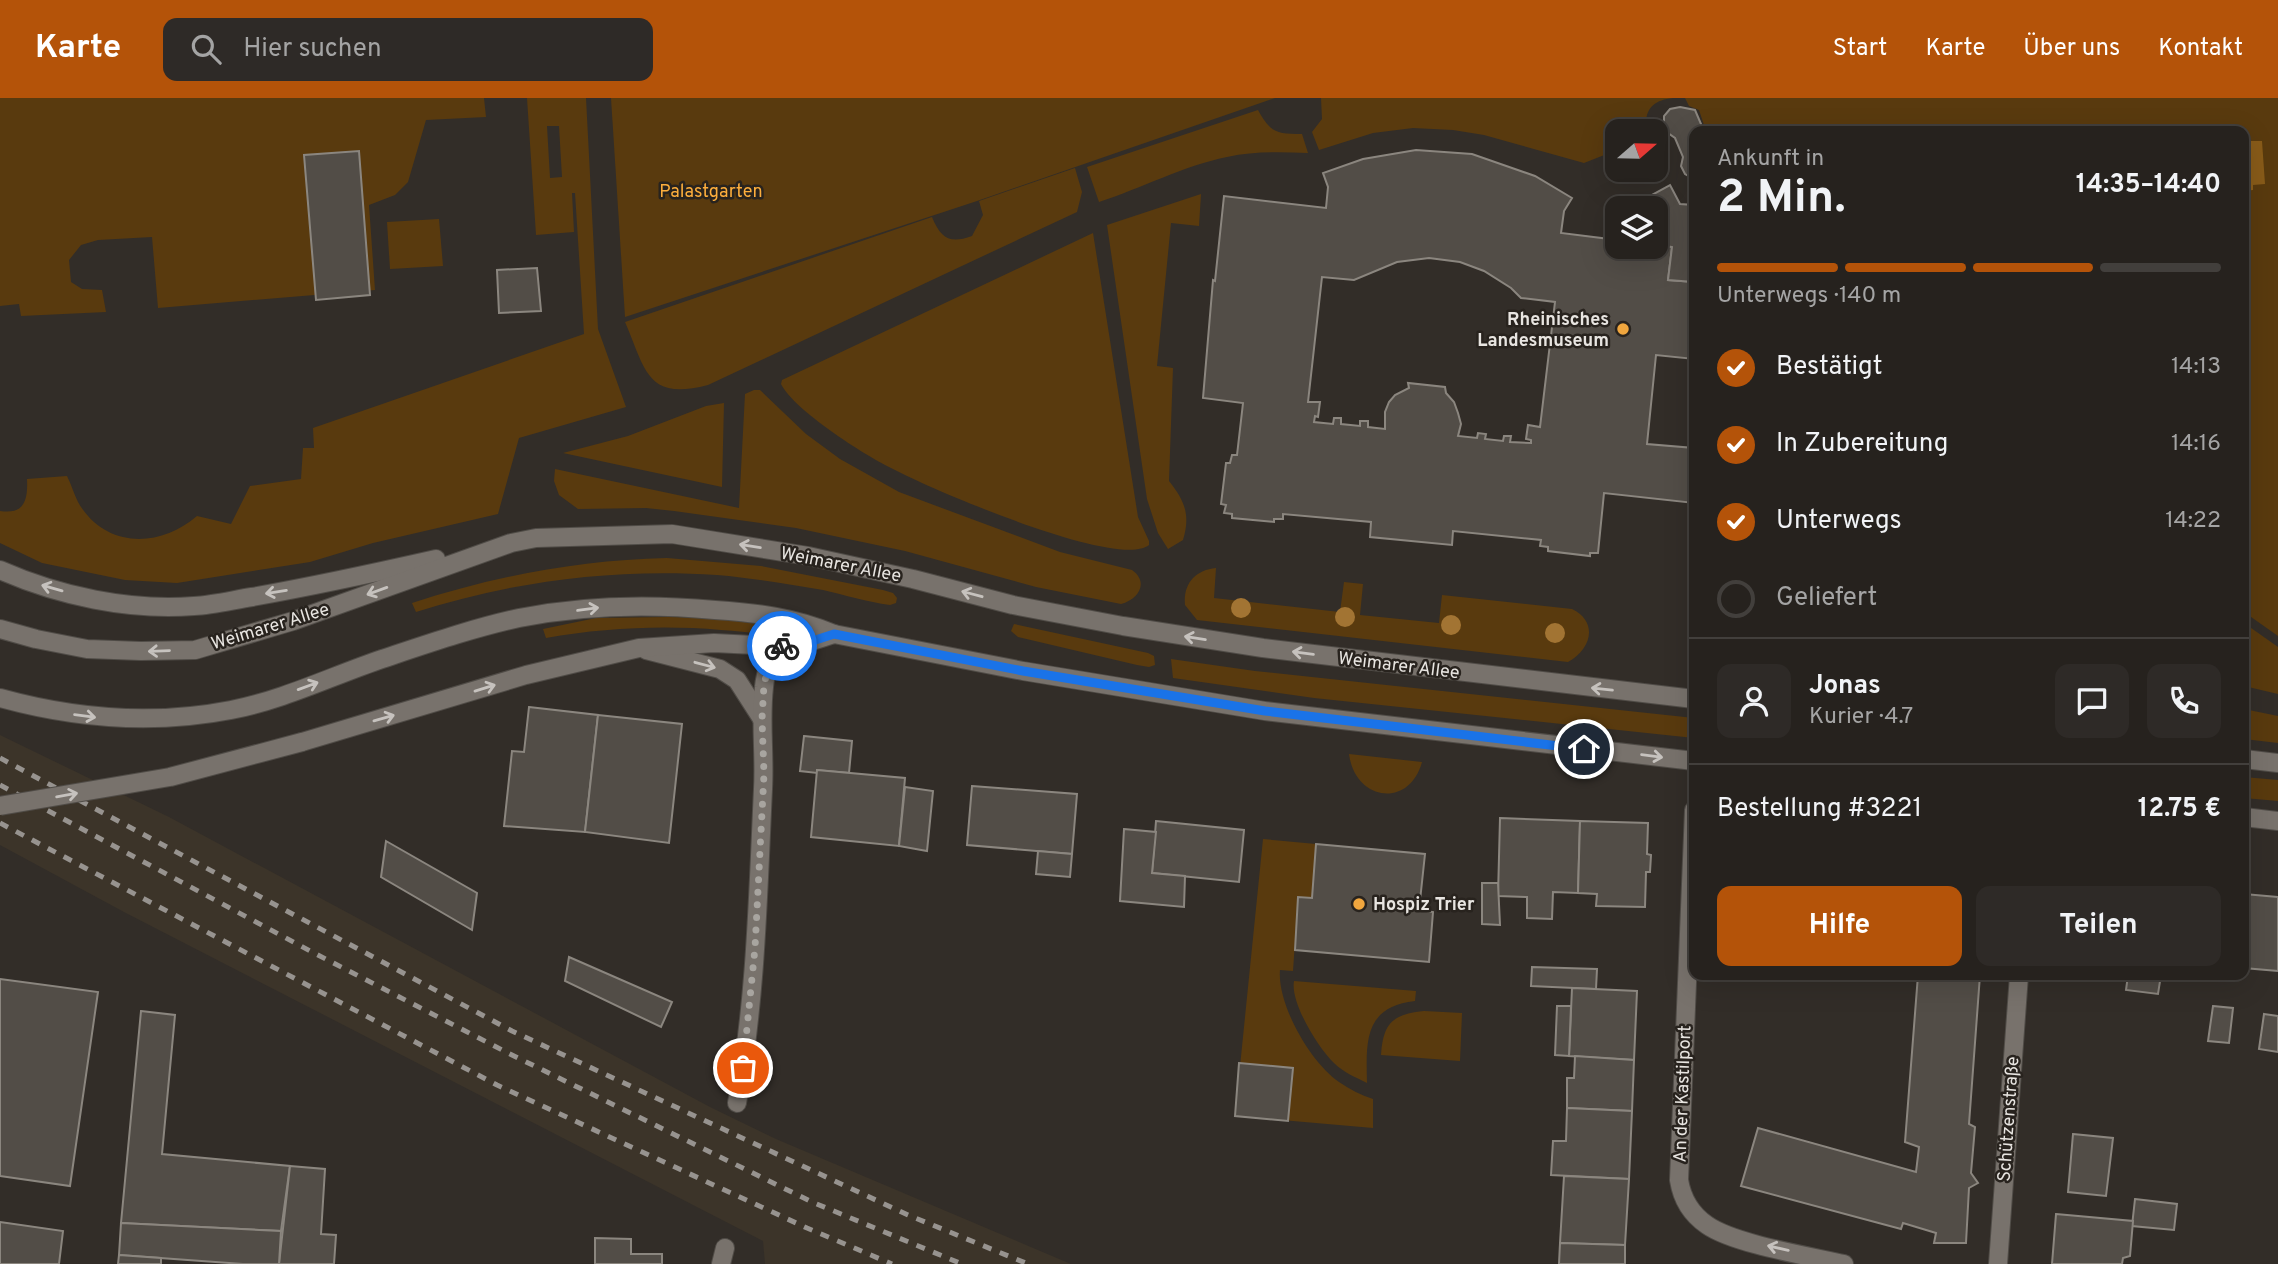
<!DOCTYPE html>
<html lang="de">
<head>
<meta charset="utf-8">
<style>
	body { margin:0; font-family:Overpass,sans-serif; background:#2e2a27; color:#f1f3f6; height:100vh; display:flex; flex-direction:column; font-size:26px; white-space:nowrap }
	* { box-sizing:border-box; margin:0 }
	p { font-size:23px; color:#a4a4a4 }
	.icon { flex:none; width:38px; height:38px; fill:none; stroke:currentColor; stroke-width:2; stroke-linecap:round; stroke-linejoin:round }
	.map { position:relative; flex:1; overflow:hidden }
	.drawer { position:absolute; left:1689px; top:28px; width:560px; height:854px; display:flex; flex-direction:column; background:#26221e; border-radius:14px; box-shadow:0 7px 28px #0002,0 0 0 2px #423f3c }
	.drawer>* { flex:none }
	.needle { width:46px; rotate:70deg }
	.fabs { position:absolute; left:1605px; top:21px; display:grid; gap:14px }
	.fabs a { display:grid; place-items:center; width:63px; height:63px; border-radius:14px; background:#26221e; box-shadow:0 7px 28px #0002,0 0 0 2px #423f3c; font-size:35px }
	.pin { position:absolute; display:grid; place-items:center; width:60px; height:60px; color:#fff; margin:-30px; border:4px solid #fff; border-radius:50%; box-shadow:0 2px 7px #0007 }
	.courier { position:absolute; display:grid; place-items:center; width:70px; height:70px; margin:-35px; border:5px solid #1a73e8; border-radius:50%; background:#fff; color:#222; box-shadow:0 2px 9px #0007 }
	.headline em { font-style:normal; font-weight:700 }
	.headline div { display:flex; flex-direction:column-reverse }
	.headline { display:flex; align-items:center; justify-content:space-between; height:119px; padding:0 28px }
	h1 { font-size:46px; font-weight:700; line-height:52px }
	.bar { display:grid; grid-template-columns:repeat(4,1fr); gap:10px 7px; align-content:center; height:84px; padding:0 28px }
	.bar i { height:9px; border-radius:5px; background:#423f3c }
	.bar .selected { background:#b45309 }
	.bar p { grid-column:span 4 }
	.line { display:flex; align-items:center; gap:18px; padding:0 28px; border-top:2px solid #423f3c }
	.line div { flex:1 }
	.round { display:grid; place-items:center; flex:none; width:74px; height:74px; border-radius:14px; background:#2e2a27 }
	ol { padding:0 28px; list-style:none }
	li { display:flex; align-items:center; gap:21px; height:77px }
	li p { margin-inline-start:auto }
	li .icon { padding:7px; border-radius:50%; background:#b45309; color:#fff; stroke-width:4 }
	li:last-child { color:#a4a4a4 }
	li i { width:38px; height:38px; border:4px solid #423f3c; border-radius:50% }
	.cta { display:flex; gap:14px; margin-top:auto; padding:14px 28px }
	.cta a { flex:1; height:80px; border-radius:14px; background:#b45309; color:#fff; font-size:28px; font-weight:700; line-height:80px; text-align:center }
	.cta a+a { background:#2e2a27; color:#f1f3f6 }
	header { display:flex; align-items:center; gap:42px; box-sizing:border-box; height:98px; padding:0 35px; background:#b45309; color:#fff }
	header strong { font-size:33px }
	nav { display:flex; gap:38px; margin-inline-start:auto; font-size:24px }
	.search { width:490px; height:63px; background:#2e2a27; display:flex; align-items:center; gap:18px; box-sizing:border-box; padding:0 24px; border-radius:14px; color:#a4a4a4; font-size:26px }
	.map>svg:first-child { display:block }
	.built { fill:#3c3429 }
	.green { fill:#593a0e; fill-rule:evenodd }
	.water { fill:#885b19 }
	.building { fill:#524d47; stroke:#8b867f; stroke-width:2; fill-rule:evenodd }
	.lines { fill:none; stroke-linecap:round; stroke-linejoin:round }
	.minor-casing { stroke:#504c47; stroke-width:20 }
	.secondary-casing { stroke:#504c47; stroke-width:20 }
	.minor { stroke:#78726c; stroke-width:18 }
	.secondary { stroke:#78726c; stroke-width:18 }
	.rail { stroke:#97938f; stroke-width:5; stroke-dasharray:9 9; stroke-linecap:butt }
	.secondary-bridge-casing { stroke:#504c47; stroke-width:20; stroke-linecap:butt }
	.secondary-bridge { stroke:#78726c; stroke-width:18 }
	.tree { fill:#a27433 }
	.oneway { stroke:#c6c2be }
	.done { stroke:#a8a5a0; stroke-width:7; stroke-dasharray:0 12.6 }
	.route { stroke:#1a73e8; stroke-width:9 }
	.poi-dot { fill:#f0a63e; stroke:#28231e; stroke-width:2.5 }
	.labels { text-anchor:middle; stroke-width:5; stroke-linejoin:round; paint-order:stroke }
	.park-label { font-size:18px; fill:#fdae3c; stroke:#28231e }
	.poi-label { font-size:18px; font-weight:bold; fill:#e8e5e1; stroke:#28231e; text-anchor:end }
	.street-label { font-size:18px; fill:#e8e5e1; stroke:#28231e }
</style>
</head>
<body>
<header>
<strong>Karte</strong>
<div class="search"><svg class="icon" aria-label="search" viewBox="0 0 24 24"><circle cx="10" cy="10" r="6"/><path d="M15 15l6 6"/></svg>Hier suchen</div>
<nav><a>Start</a><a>Karte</a><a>Über uns</a><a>Kontakt</a></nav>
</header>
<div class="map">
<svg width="2278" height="1166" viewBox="0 0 2278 1166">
	<rect width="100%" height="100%" fill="#322d28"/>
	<path class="built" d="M0,637L169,719L710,1009L776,1041L1071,1166H765L763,1143L124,814L0,747Z"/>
	<g class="green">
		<path d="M0,0H484L486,19L426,22L408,84L395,97L369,107L375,192L158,210L152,139L98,142L81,147L69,162L71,184L82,191L102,192L106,214L21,218L19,206L0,208Z"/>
		<path d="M527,0H586L598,231L626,309L519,340L498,416L373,445L310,464L177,485L125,482L42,465L0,445V413C25,417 28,401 27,381L67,378C71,386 74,396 78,404C104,450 159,451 197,418L231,426L250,388L301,381L303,350H314L313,330L584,236L575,95H572L574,134L536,137ZM547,28H559L562,79L550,80Z"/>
		<path d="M611,0H1275L977,103L625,219Z"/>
		<path d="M1321,0H1673C1653,2 1643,12 1647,33H1617V52L1584,65L1484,37L1453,32L1413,30L1373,35L1319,52L1312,34L1322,21Z"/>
		<path d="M1685,0H2278V538L2244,514V33H1706L1699,12L1689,8Z"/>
		<path d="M1258,12C1271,35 1276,36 1302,36L1308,55C1281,54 1254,53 1227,59C1183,68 1142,90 1099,104L1087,69Z"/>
		<path d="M1075,70L1082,94L1077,114L708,287C647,303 646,273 625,224L932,119C941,141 950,146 972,138L983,117L979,103Z"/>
		<path d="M1201,96L1199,128L1171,125L1157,268L1173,270L1169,383C1184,402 1191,416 1183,442L1168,451L1158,435L1147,401L1107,127Z"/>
		<path d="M439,121L443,168L390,171L387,124Z"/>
		<path d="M1093,135L1138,419L1149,443V447C1118,472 928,390 891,370C863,356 794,312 781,286L782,282Z"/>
		<path d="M754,292H760L806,336L840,361L899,394L1060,454L1132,472C1149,484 1139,501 1121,506L1036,489L905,453L796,430L674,413L646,410L578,411L559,397L554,383L555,371L739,410L745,296Z"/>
		<path d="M724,305L722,389L563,355L628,338L706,308Z"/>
		<path d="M667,460L761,468L883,492L893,495L897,500L896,505L890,507C867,504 845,497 823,492C788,486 752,480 717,477C615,470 513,483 416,514L412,505C495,478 579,462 667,460Z"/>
		<path d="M1216,470L1214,500L1340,514L1344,484L1363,486L1360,517L1439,525L1442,497L1572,511C1599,524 1591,552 1568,564L1197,522L1185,507C1183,486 1195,472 1216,470Z"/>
		<path d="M669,519L713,520L796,530L802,536L797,541C771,538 746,533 721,532C663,527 603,530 546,540L543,531L596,520Z"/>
		<path d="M2244,525L2278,549V596L2244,588Z"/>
		<path d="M1014,526L1148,555L1154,558L1155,567L1149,569L1137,567L1018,539L1011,533Z"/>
		<path d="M1171,561L1255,573L1694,620V640L1314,600L1173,580Z"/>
		<path d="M2244,611L2278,618V645L2244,641Z"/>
		<path d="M1349,656L1422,664C1409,711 1355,703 1349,656Z"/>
		<path d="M2244,679L2278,682V703L2244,700Z"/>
		<path d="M1263,741L1316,746L1312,800L1298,799L1293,873L1280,872C1277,906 1310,964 1339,984C1349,991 1361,997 1373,1001V1030L1235,1018Z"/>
		<path d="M1294,883L1416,893L1415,903C1364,909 1366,943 1367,985C1355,979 1343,974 1334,965C1318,950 1290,904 1294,883Z"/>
		<path d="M1424,913L1462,915L1460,963L1381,957C1383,926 1392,916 1424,913Z"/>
	</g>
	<path class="water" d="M2244,40H2250V43H2262L2265,86L2253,87V92L2244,93Z"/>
	<g class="building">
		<path d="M1680,9L1695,12L1704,33H1694V81L1685,76L1681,68L1683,59L1675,40L1668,35L1664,27V18L1670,11Z"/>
		<path d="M1416,52L1472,56L1535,78L1572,100L1564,113L1561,135L1617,142V149H1656V146L1672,149L1668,182L1694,184V261L1656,257L1647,346L1694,350V405L1604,395L1598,455H1590V458L1548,453V449L1540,448L1541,442L1453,433L1452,447L1370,439L1371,424L1283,416V421H1274V424L1232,420V416L1224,415L1226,407L1221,406L1226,365H1230L1232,357H1237L1243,305L1203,300L1213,182L1215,183L1224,98L1326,110L1328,89L1323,75L1363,61ZM1429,160L1460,164L1484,173L1511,190L1521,200L1555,204L1540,329L1528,327L1526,341L1531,342V345L1510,344L1511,338H1504L1503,343L1485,341L1486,336L1478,335L1477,340L1458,338L1461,326L1458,315L1454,304L1446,295L1445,289L1408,285L1409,290L1395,297L1389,304L1385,314V331L1368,329V323H1360V328L1341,326V320H1334L1333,326L1314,324L1315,318L1318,319L1320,304H1308L1322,179L1354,182L1397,164Z"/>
		<path d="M359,53L370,197L316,202L304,57Z"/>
		<path d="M1670,87L1680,106L1694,107V184L1668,182L1672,149L1656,146V110H1643L1648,108V99Z"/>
		<path d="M537,170L541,213L499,215L497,172Z"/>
		<path d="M529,609L598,617L585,734L504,728L512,653L524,654Z"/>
		<path d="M598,617L682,626L669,745L585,734Z"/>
		<path d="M804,638L852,643L849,675L817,672V675L800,673Z"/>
		<path d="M817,672L905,680L899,748L811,739Z"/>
		<path d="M972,688L1077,696L1072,756L967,747Z"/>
		<path d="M905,689L933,693L927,753L899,748Z"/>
		<path d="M1500,720L1580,723L1578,795L1553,794L1552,821L1527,820V799L1498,798Z"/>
		<path d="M1156,723L1244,732L1239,784L1152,775Z"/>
		<path d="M1580,723L1648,725L1647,756L1651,757L1650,774H1646L1645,809L1596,808L1597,796L1578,795Z"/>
		<path d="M1124,731L1156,734L1152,775L1185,778L1184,809L1120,803Z"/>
		<path d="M386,743L477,795L472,832L381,779Z"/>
		<path d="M1316,746L1425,756L1419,812L1433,814L1429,864L1295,852L1298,799L1312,800Z"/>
		<path d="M1038,753L1072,756L1070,779L1036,776Z"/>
		<path d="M1482,785H1498L1500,827L1482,826Z"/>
		<path d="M2244,796L2278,799V873L2244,870Z"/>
		<path d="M569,859L672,904L661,929L565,883Z"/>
		<path d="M1532,869L1597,871L1596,891L1531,888Z"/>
		<path d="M1918,877H1980L1969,1026L1975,1029L1971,1075L1978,1085L1969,1090L1966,1145H1934L1936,1135L1903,1125L1901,1131L1741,1088L1758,1030L1916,1074L1919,1049L1905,1044Z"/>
		<path d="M2128,877H2161L2158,896L2126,892Z"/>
		<path d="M0,881L98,894L70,1088L0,1078Z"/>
		<path d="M1572,890L1637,893L1634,962L1569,958Z"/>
		<path d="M1557,908H1571L1569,958L1555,957Z"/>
		<path d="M2213,908L2233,910L2229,945L2208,943Z"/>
		<path d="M141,913L175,917L162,1056L290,1068L281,1133L121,1125Z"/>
		<path d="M2264,916L2278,918V954L2259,951Z"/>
		<path d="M1575,958L1634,962L1632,1013L1567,1010V980H1574Z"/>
		<path d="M1239,965L1293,970L1288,1023L1235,1018Z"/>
		<path d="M1567,1010L1632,1013L1629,1081L1551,1077L1553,1043H1566Z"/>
		<path d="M2073,1036L2113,1040L2106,1098L2068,1094Z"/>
		<path d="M290,1068L325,1071L321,1136L336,1137L334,1166H279Z"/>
		<path d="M1564,1078L1629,1081L1625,1147L1560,1145Z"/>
		<path d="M2135,1101L2177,1106L2174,1132L2132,1128Z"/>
		<path d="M2056,1116L2133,1123L2130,1158L2123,1160L2122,1166H2052Z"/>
		<path d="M0,1124L63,1133L59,1166H0Z"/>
		<path d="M121,1125L281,1133L279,1166H243L119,1157Z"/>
		<path d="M595,1140L631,1141V1156H662V1166H595Z"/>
		<path d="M1560,1145L1625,1147V1166H1559Z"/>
		<path d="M119,1157L161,1160V1166H118Z"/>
	</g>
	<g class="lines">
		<defs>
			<g id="minor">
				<path d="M646,552L720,571L737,582L762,621"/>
				<path d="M1694,712L1679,1082C1682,1101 1691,1116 1707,1127C1734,1146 1809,1158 1844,1166"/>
				<path d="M737,1005C756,901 758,796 763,691C765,657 760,623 764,589C765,575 771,561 774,548"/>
				<path d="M721,1166L725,1150"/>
				<path d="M1998,1166L2019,877"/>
			</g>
			<g id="secondary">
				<path d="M0,472C59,498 129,513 194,508C213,507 233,502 252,499C314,488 374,475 436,461"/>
				<path d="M0,531L36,541L87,551L141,553L195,552L293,523L511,445L536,440L672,436L808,458L913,481L1013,507L1123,528L1263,550L1694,601"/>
				<path d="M0,600C76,621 154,627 231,612C283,602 332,578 382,561C427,546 473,530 519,520C584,507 650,506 715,512C757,515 795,519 834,536L1023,573L1265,613L1694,663"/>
				<path d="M302,644L526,577L639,550L714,545L794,549L834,536"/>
				<path d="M2244,661L2278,665"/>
				<path d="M2244,719L2278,723"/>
			</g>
		</defs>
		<use href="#minor" class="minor-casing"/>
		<use href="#secondary" class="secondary-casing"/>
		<use href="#minor" class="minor"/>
		<use href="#secondary" class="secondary"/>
		<g class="rail">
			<path d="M0,660L512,933L908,1117L1028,1166"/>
			<path d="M0,687L314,855L508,955L812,1104L962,1166"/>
			<path d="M0,725L497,987L807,1130L892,1166"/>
		</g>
		<defs>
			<path id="secondary-bridge" d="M0,708L170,679L302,644"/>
		</defs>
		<use href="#secondary-bridge" class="secondary-bridge-casing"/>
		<use href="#secondary-bridge" class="secondary-bridge"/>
	</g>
	<g class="tree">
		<circle cx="1241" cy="510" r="10"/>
		<circle cx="1345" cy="519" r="10"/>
		<circle cx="1451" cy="527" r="10"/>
		<circle cx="1555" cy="535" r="10"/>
	</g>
	<defs><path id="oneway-shaft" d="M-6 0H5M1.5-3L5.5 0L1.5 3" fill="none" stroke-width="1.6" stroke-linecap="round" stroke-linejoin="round" transform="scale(1.75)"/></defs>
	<g class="oneway">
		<use href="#oneway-shaft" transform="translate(750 448) rotate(-171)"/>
		<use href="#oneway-shaft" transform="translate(52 490) rotate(-164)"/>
		<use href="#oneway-shaft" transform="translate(377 493) rotate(160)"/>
		<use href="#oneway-shaft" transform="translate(276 494) rotate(171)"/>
		<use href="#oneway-shaft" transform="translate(972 496) rotate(-165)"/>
		<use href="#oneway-shaft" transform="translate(588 511) rotate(-8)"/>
		<use href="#oneway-shaft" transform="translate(1195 540) rotate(-171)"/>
		<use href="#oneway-shaft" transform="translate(159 553) rotate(178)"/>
		<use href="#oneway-shaft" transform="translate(1303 555) rotate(-173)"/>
		<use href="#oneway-shaft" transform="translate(705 567) rotate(15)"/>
		<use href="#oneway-shaft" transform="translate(308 588) rotate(-20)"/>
		<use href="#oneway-shaft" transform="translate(485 590) rotate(-17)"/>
		<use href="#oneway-shaft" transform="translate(1602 591) rotate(-174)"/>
		<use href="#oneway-shaft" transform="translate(85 618) rotate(7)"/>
		<use href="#oneway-shaft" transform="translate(384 620) rotate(-16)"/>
		<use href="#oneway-shaft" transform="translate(1652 658) rotate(7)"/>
		<use href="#oneway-shaft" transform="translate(67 697) rotate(-10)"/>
		<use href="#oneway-shaft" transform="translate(1778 1150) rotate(-167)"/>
	</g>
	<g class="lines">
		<path class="done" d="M743,970L755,850L764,676L762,621L764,586L774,548H782"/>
		<path class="route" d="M782,548L794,549L834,536L1023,573L1265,613L1584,651"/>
	</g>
	<g class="poi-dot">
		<circle cx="1623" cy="231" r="7"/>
		<circle cx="1359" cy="806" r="7"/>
	</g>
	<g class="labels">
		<g class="park-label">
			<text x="711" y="99">Palastgarten</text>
		</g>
		<g class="poi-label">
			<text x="1609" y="227">Rheinisches<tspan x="1609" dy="21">Landesmuseum</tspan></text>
			<text x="1373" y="812" text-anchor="start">Hospiz Trier</text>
		</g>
		<g class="street-label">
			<text transform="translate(841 466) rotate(11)" y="6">Weimarer Allee</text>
			<text transform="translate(270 528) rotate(-17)" y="6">Weimarer Allee</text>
			<text transform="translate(1399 567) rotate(7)" y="6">Weimarer Allee</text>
			<text transform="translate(1682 996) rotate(-88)" y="6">An der Kastilport</text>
			<text transform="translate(2008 1021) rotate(-86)" y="6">Schützenstraße</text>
		</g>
	</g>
</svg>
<div class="fabs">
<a><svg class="needle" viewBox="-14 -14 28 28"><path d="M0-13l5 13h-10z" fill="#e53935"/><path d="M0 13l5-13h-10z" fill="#a4a4a4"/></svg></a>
<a><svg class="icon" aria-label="layers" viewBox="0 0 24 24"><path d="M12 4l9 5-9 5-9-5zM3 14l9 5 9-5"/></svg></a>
</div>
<div class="pin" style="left:743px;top:970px;background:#ea580c"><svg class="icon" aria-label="bag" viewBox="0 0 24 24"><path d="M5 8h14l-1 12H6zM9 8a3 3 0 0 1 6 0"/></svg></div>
<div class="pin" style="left:1584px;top:651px;background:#1f2937"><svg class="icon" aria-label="home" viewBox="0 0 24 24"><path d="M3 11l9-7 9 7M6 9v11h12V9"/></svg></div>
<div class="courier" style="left:782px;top:548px"><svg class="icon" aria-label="bike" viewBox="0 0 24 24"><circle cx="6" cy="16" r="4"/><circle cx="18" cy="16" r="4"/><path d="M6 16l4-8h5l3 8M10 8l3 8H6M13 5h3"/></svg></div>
<section class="drawer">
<div class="headline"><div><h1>2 Min.</h1><p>Ankunft in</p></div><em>14:35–14:40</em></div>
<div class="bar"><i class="selected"></i><i class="selected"></i><i class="selected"></i><i></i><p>Unterwegs · 140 m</p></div>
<ol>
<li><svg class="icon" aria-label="check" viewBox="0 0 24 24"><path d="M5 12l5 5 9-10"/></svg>Bestätigt<p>14:13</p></li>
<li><svg class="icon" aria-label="check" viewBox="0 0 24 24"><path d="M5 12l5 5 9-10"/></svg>In Zubereitung<p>14:16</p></li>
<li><svg class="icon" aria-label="check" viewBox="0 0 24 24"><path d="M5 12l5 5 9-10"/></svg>Unterwegs<p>14:22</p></li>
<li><i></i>Geliefert</li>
</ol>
<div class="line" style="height:126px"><a class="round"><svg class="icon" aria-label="person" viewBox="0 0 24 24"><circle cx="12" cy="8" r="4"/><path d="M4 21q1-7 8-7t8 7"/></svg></a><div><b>Jonas</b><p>Kurier · 4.7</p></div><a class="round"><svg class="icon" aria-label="chat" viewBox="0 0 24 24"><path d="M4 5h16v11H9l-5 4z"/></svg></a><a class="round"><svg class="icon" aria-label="phone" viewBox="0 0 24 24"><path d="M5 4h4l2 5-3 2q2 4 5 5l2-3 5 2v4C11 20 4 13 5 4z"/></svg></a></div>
<div class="line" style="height:91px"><div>Bestellung #3221</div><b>12.75 €</b></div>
<div class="cta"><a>Hilfe</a><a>Teilen</a></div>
</section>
</div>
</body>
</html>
